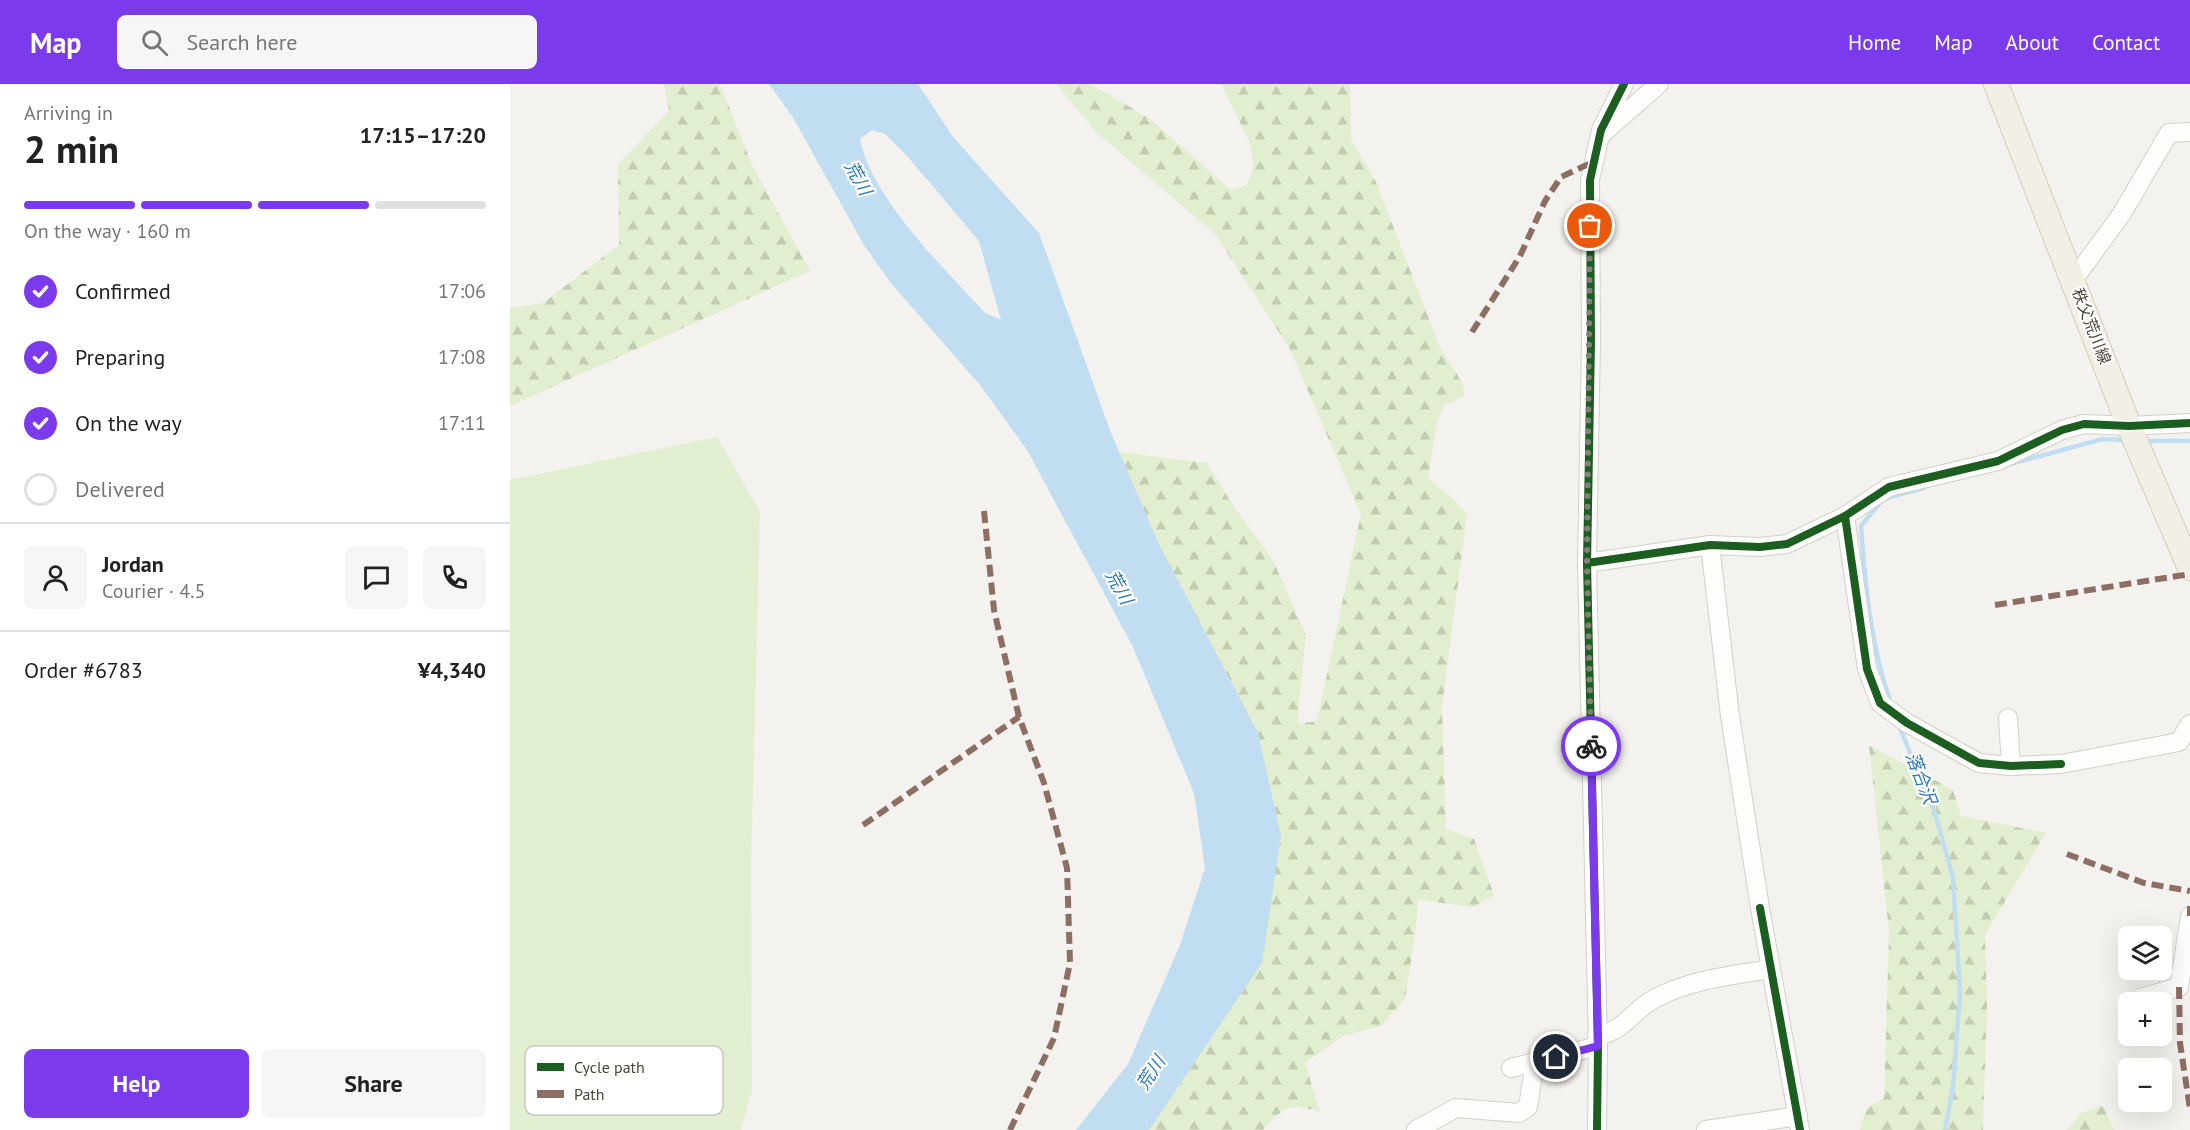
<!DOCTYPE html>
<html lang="en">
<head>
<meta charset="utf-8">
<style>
	body { margin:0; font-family:"PT Sans","Noto Sans JP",sans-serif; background:#f6f6f6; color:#222; height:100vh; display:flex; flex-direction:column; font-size:22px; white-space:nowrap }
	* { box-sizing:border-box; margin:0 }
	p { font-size:20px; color:#767676 }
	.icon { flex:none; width:33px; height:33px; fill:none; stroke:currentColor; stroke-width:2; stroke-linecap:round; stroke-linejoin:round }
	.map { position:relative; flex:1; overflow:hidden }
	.drawer { display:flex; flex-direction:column; background:#fff; width:510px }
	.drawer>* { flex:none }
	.tools { position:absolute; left:1608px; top:842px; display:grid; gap:12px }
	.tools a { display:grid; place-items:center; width:54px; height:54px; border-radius:9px; background:#fff; box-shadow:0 6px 24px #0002; font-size:30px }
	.pin { position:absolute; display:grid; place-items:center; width:51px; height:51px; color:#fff; margin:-26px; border:3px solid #fff; border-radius:50%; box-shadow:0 2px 6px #0007 }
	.courier { position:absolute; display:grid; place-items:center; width:60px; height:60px; margin:-30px; border:4px solid #7c3aed; border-radius:50%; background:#fff; color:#222; box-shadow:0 2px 8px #0007 }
	.overview em { font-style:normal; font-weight:700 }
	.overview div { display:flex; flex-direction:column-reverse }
	.overview { display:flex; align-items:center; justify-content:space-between; height:102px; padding:0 24px }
	h1 { font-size:39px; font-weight:700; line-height:45px }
	.bar { display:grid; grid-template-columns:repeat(4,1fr); gap:9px 6px; align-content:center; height:72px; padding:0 24px }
	.bar i { height:8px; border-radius:4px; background:#e0e0e0 }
	.bar .current { background:#7c3aed }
	.bar p { grid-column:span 4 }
	.line { display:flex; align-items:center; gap:15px; padding:0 24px; border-top:2px solid #e0e0e0 }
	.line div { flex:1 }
	.round { display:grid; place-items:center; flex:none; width:63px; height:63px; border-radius:9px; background:#f6f6f6 }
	ol { padding:0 24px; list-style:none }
	li { display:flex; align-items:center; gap:18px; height:66px }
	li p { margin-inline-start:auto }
	li .icon { padding:6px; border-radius:50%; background:#7c3aed; color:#fff; stroke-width:4 }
	li:last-child { color:#767676 }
	li i { width:33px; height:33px; border:3px solid #e0e0e0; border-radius:50% }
	.button { display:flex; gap:12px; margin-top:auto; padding:12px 24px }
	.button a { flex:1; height:69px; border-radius:9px; background:#7c3aed; color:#fff; font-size:24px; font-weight:700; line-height:69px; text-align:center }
	.button a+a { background:#f6f6f6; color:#222 }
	header { display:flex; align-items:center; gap:36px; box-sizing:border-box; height:84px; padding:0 30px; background:#7c3aed; color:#fff }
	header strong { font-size:28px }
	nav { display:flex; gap:33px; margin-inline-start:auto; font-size:21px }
	.search { width:420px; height:54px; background:#f6f6f6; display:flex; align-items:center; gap:15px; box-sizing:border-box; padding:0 21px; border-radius:9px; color:#767676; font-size:22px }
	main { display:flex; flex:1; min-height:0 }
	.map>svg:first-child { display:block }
	.forest { fill:url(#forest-firs) }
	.park { fill:#e1eecf }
	.water { fill:#c0ddf1; fill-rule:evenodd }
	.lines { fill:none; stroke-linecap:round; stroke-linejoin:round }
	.stream { stroke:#c0ddf1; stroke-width:4.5 }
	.minor-casing { stroke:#d2d0cb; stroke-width:20 }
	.major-casing { stroke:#d6cebb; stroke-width:26 }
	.minor { stroke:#fdfdfc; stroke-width:18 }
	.major { stroke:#f2efe6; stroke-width:24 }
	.quiet { stroke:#8d6e63; stroke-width:6; stroke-dasharray:12 6; stroke-linecap:butt }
	.cycleway-casing { stroke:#fff; stroke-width:11 }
	.cycleway { stroke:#1b5e20; stroke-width:8 }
	.done { stroke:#868178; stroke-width:6; stroke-dasharray:0 10.8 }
	.route { stroke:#7c3aed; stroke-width:8 }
	.labels { text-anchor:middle; stroke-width:4.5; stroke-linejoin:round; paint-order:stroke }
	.street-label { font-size:16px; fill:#4b4439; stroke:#fff }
	.water-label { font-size:18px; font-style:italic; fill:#2e7ab2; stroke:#fff }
	.key { fill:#fff; stroke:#c9c7c4; stroke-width:1.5 }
	.key-label { font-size:16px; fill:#4b4439 }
</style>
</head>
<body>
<header>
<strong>Map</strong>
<div class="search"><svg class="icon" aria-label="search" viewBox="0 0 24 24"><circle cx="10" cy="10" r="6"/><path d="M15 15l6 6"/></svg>Search here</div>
<nav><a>Home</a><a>Map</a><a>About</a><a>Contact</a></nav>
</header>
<main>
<section class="drawer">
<div class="overview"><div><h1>2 min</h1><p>Arriving in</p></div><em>17:15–17:20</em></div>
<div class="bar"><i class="current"></i><i class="current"></i><i class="current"></i><i></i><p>On the way · 160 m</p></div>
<ol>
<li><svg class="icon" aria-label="check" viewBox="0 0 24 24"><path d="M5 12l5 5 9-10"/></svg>Confirmed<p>17:06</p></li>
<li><svg class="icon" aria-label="check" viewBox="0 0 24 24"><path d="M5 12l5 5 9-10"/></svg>Preparing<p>17:08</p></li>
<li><svg class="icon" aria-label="check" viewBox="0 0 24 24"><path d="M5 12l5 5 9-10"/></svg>On the way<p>17:11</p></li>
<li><i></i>Delivered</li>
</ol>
<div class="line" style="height:108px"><a class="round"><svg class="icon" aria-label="person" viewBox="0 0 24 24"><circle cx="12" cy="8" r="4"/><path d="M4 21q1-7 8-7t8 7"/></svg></a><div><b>Jordan</b><p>Courier · 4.5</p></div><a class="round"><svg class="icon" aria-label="chat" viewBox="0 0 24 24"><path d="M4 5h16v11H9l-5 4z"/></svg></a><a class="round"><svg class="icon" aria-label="phone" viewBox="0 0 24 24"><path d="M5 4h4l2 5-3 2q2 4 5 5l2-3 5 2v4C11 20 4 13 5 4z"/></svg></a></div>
<div class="line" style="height:78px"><div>Order #6783</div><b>¥4,340</b></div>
<div class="button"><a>Help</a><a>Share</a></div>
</section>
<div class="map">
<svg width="1680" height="1046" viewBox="0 0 1680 1046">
	<defs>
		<pattern id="forest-firs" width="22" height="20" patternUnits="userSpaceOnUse" patternTransform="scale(1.5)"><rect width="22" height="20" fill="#e1eecf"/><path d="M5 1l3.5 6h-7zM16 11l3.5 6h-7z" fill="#c3cdb2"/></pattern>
	</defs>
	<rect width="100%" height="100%" fill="#f4f2ee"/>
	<g class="forest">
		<path d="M154,0H210L242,81L300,187L0,322V224L33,219L109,161L108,80L159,27Z"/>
		<path d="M546,0H580L639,34L721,106L737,101L744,82L739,57L711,0H840L841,56L866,98L929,261L953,300L954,313L934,321L926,342L918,395L940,412L957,430L932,623L936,745L964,755L984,811L964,823L908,816L906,845L895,915L871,942L833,952L795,979L810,1028C778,1018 775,1022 753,1046H639L752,879L648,458L609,368L697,379L724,423L763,476L796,551L787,640L807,637L851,430L780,265L705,150L586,48Z"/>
		<path d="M1359,661L1443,706L1451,732L1536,749L1475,851L1477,921L1473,1046H1350L1356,1025L1374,1014L1379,847Z"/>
		<path d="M1593,1022L1604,1046H1557L1571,1029Z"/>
	</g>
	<path class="park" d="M207,353L250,428L241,783L242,1007L231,1046H0V396Z"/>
	<path class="water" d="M259,0H408L443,53L529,149L601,349L648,458L748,649L771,752L752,879L639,1046H566L618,980L670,861L695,784L684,709L623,563L517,366L470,301L380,198L354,161L282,32ZM362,46L375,50L398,73L469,157L491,236L475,229C435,185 361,114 350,55Z"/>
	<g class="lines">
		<g class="stream">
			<path d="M1635,357H1680"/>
			<path d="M1500,380L1593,355L1617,356"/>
			<path d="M1381,620C1361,563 1355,502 1351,442L1373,415L1414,404"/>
			<path d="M1389,642L1424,726L1443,794L1450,908L1443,1003L1435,1046"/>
		</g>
		<defs>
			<g id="minor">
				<path d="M1092,50L1149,0"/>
				<path d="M1564,195L1611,131L1659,49L1680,48"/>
				<path d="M1335,432L1357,585L1370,619L1397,639L1469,679L1501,682L1551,680L1669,658L1680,640"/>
				<path d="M1200,461L1220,632L1250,824L1290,1046"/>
				<path d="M1077,479L1200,461L1250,463L1277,460L1335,432L1379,403L1488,377L1552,346L1574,340L1619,342L1680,339"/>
				<path d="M1498,634L1501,682"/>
				<path d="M1630,914L1669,903L1680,832"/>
				<path d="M1087,952C1118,945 1120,928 1144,915C1181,895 1220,892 1261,885"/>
				<path d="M1001,984L1088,962"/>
				<path d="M906,1046L946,1024L1009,1029L1018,1023L1025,978"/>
				<path d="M1087,1046L1088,962L1077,479L1081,258L1080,96L1091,46L1114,0"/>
				<path d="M1196,1046L1288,1032"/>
			</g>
			<path id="major" d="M1486,0L1619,342L1680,484"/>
		</defs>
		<use href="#minor" class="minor-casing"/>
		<use href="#major" class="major-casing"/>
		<use href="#minor" class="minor"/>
		<use href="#major" class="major"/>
		<g class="quiet">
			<path d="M962,248L1010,172L1035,117L1051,93L1083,78"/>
			<path d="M474,427L484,526L509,633L534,699L557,784L560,879L544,954L500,1046"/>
			<path d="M1485,521L1680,490"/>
			<path d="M353,741L509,633"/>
			<path d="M1557,770L1634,799L1680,807"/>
			<path d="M1680,832V822"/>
			<path d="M1669,903L1670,959L1680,1025"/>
		</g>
		<defs>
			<g id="cycleway">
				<path d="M1335,432L1357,585L1370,619L1397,639L1469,679L1501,682L1551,680"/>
				<path d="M1077,479L1200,461L1250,463L1277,460L1335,432L1379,403L1488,377L1552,346L1574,340L1619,342L1680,339"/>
				<path d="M1250,824L1290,1046"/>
				<path d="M1087,1046L1088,962L1077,479L1081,258L1080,96L1091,46L1114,0"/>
			</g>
		</defs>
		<use href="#cycleway" class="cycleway-casing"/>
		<use href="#cycleway" class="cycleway"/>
	</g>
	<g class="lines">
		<path class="done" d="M1080,142L1077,479L1081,662"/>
		<path class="route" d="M1046,973L1088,962L1081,662"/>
	</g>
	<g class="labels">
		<g class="street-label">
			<text transform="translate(1582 242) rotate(69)" y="6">秩父荒川線</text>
		</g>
		<g class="water-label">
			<text transform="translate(348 94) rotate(61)" y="6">荒川</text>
			<text transform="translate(609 503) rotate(61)" y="6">荒川</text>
			<text transform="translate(1411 694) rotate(69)" y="6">落合沢</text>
			<text transform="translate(641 989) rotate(-57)" y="6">荒川</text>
		</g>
	</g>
	<rect x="15" y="962" width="198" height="69" rx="9" class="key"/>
	<rect x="27" y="979" width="27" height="8" fill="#1b5e20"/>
	<rect x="27" y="1006" width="27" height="8" fill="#8d6e63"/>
	<g class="key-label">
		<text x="64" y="989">Cycle path</text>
		<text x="64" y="1016">Path</text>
	</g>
</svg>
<div class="tools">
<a><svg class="icon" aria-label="layers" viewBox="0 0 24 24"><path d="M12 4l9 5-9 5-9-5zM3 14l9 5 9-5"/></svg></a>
<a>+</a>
<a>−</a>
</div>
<div class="pin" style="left:1080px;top:142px;background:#ea580c"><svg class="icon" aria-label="bag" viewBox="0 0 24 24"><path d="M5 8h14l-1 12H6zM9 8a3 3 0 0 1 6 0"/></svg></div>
<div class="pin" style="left:1046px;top:973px;background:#1f2937"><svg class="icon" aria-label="home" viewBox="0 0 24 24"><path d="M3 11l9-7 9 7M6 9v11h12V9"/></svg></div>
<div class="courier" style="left:1081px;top:662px"><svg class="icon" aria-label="bike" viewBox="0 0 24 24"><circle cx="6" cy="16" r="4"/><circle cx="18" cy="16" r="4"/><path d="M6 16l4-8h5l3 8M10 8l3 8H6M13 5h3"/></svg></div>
</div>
</main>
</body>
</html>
